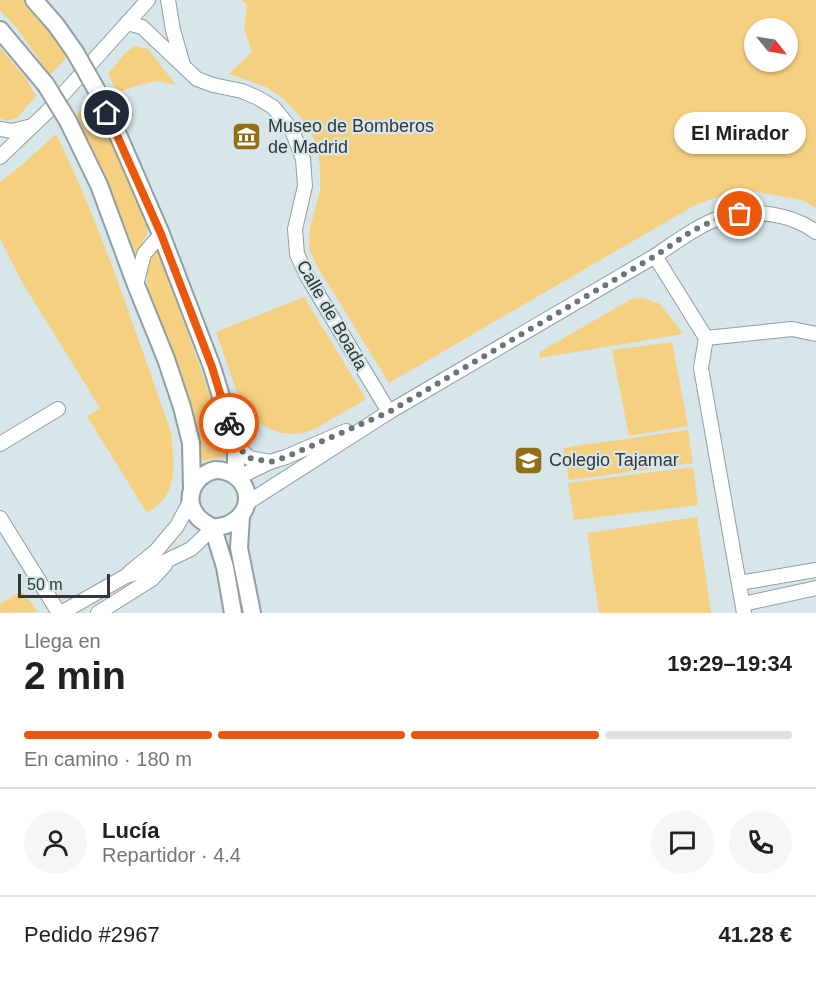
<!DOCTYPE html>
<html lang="es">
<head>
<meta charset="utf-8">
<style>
	body { margin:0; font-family:Arial,sans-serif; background:#f6f6f6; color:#202124; height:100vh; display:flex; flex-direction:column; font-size:22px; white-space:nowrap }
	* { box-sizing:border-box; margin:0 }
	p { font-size:20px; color:#757577 }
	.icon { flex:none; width:33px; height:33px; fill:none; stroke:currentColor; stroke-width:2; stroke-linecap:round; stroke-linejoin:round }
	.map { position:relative; height:613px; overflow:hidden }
	.sheet { display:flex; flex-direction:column; background:#fff; flex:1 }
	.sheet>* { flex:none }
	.needle { width:39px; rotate:120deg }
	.controls { position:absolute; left:744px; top:18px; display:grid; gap:12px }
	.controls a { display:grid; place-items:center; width:54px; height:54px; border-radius:50%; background:#fff; box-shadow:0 2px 4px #0004; font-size:30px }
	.scale { position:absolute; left:18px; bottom:15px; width:92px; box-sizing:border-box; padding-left:6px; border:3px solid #323839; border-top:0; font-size:16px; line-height:21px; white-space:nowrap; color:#323839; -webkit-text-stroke:4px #d6e6e9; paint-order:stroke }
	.pin { position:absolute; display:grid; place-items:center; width:51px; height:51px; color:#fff; margin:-26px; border:3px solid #fff; border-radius:50%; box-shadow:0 2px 6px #0007 }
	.courier { position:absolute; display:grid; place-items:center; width:60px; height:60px; margin:-30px; border:4px solid #ea580c; border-radius:50%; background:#fff; color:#222; box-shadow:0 2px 8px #0007 }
	.bubble { position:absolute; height:42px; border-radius:21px; background:#fff; box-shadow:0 2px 4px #0004; font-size:20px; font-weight:800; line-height:42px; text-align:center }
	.overview em { font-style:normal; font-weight:800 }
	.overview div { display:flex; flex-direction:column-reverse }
	.overview { display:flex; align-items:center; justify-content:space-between; height:102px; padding:0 24px }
	h1 { font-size:39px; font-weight:800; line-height:45px }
	.bar { display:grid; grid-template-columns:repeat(4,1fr); gap:9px 6px; align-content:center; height:72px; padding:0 24px }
	.bar i { height:8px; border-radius:4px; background:#e0e0e0 }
	.bar .on { background:#ea580c }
	.bar p { grid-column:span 4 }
	.line { display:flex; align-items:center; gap:15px; padding:0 24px; border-top:2px solid #e0e0e0 }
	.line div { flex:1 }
	.round { display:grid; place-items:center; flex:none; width:63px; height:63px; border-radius:32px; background:#f6f6f6 }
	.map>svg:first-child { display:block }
	.green { fill:#f6d081; fill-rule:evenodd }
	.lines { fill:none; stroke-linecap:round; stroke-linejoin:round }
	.minor-casing { stroke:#909fa2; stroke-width:16 }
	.tertiary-casing { stroke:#909fa2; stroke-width:20 }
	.minor { stroke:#fff; stroke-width:14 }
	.tertiary { stroke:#fff; stroke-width:16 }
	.tertiary-bridge-casing { stroke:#909fa2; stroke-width:20; stroke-linecap:butt }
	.tertiary-bridge { stroke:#fff; stroke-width:16 }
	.done { stroke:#6b7577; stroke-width:6; stroke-dasharray:0 10.8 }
	.route { stroke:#ea580c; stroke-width:8 }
	.labels { text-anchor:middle; stroke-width:4.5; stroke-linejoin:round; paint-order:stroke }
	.poi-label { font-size:18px; fill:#323839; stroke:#d6e6e9; text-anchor:start }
	.street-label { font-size:18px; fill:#323839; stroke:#d6e6e9 }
</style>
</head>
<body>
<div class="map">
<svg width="816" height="613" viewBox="0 0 816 613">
	<rect width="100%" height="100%" fill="#d6e6e9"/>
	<g class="green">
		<path d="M0,0H23L56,38L68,56L50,75L17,28L0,10Z"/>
		<path d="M241,0H816V208L802,200L751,191L727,194L695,205L389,383L317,266L309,248L310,228L320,191V166L316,143L305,122L284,99L266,87L229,74L252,52L244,28L247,5ZM754,28H788V62H754Z"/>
		<path d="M135,46L148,49L176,85L157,81L135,86L118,93L108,74L126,52Z"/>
		<path d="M0,48L25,77L36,96L17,118L5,121L0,118Z"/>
		<path d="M92,97L131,180L147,220V234L136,255L101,167L76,116Z"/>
		<path d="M56,134C103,229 135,332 171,432C173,454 178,484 162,501C158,506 152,509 147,513L87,416L100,408L22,282L0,239V182L22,165Z"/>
		<path d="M157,247L211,398L221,431L226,457L202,461L191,406L150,295C145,275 145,263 157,247Z"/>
		<path d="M304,297L366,399L315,429L302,433L294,434L282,433L267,428L252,418L242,406L216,332Z"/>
		<path d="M643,298L660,304L683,334L539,358L540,352L631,299Z"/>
		<path d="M672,342L688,426L629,436L612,350Z"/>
		<path d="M688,430L693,463L569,480L563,448L585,444H591Z"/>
		<path d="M693,467L698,505L574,520L568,483Z"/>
		<path d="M697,517L711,613H599L587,533Z"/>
		<path d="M18,593H24L38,612L0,613V604Z"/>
	</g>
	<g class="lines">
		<defs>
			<g id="minor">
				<path d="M168,0L173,30L183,65"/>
				<path d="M127,23L142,27L197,79L213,85L242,91L258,98L273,107L292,130L303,159L305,186L295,229L297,254L307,276L389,412"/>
				<path d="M0,129L12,131L32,126"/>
				<path d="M0,157L47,112L148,0"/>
				<path d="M655,256L706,338L701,368L744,613"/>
				<path d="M136,285L144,254L161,234"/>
				<path d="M706,338L792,329L816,334"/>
				<path d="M0,444L58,409"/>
				<path d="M236,445L249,458L270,462L286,457L346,431"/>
				<path d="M239,477L270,462"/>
				<path d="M247,503L389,412L655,256C673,244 701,223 723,217C754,209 790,213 816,232"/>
				<path d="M0,518L59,613"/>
				<path d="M129,573L156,551L177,526L191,500"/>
				<path d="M739,583L816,570"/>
				<path d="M743,604L816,588"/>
				<path d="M61,613L126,576L147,570L191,549L213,528"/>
				<path d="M98,613L152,579L165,565"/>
			</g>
			<g id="tertiary">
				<path d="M34,0L56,25L75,52"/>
				<path d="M0,30L46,85"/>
				<path d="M96,89L119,137L161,234L212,367L236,445V475"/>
				<path d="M68,121L99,185L136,285L166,359L182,407L191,443L192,488"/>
				<path d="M215,470C248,470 259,508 231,523C226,526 218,527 213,528C207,524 201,521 197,516C182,497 195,475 215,470Z"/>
				<path d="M241,516L239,548L252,613"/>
				<path d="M213,528L225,567L233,613"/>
			</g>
		</defs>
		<use href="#minor" class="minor-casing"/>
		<use href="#tertiary" class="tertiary-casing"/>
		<use href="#minor" class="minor"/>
		<use href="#tertiary" class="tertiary"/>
		<defs>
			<g id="tertiary-bridge">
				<path d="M75,52L96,89"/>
				<path d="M46,85L68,121"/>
			</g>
		</defs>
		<use href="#tertiary-bridge" class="tertiary-bridge-casing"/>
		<use href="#tertiary-bridge" class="tertiary-bridge"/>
	</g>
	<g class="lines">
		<path class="done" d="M229,423L236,445L249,458L270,462L286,457L389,412L655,256L692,231L721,217L740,214"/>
		<path class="route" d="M107,113L161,234L212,367L229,423"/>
	</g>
	<defs>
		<symbol id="museum-square" viewBox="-11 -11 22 22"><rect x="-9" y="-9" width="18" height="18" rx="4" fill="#926e15" stroke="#d6e6e9"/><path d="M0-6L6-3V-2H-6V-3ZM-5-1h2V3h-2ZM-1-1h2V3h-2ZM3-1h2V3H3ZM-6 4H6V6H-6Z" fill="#fff"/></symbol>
		<symbol id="school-square" viewBox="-11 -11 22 22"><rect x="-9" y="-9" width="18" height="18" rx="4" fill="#926e15" stroke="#d6e6e9"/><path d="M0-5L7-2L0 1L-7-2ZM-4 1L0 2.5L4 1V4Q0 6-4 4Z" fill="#fff"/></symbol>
	</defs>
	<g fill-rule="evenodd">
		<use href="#museum-square" x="230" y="120" width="33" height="33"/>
		<use href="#school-square" x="512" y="444" width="33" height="33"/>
	</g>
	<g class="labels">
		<g class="poi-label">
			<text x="268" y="132">Museo de Bomberos<tspan x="268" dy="21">de Madrid</tspan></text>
			<text x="549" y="466">Colegio Tajamar</text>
		</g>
		<g class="street-label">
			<text transform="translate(332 315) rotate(60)" y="6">Calle de Boada</text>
		</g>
	</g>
</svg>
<div class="controls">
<a><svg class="needle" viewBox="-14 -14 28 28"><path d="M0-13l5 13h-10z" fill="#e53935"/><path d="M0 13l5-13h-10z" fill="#757577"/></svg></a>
</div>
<div class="scale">50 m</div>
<div class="pin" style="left:740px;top:214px;background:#ea580c"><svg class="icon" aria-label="bag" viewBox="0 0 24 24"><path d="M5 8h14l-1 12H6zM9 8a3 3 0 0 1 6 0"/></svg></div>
<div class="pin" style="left:107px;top:113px;background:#1f2937"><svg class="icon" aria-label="home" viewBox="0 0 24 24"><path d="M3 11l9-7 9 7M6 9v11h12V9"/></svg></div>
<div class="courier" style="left:229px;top:423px"><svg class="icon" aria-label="bike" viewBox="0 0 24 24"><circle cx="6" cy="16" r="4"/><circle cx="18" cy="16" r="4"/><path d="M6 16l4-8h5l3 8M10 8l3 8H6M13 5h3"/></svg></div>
<div class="bubble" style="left:674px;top:112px;width:132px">El Mirador</div>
</div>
<section class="sheet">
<div class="overview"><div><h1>2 min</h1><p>Llega en</p></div><em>19:29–19:34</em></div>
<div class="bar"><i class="on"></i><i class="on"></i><i class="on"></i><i></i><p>En camino · 180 m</p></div>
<div class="line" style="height:108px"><a class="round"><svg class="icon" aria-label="person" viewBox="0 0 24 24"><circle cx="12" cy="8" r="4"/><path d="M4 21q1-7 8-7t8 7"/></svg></a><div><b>Lucía</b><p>Repartidor · 4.4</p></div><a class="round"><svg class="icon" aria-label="chat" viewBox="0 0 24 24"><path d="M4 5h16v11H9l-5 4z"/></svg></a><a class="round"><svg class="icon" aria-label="phone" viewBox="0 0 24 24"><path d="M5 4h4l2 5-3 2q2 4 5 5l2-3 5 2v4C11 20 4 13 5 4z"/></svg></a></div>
<div class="line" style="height:78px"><div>Pedido #2967</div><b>41.28 €</b></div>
</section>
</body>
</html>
